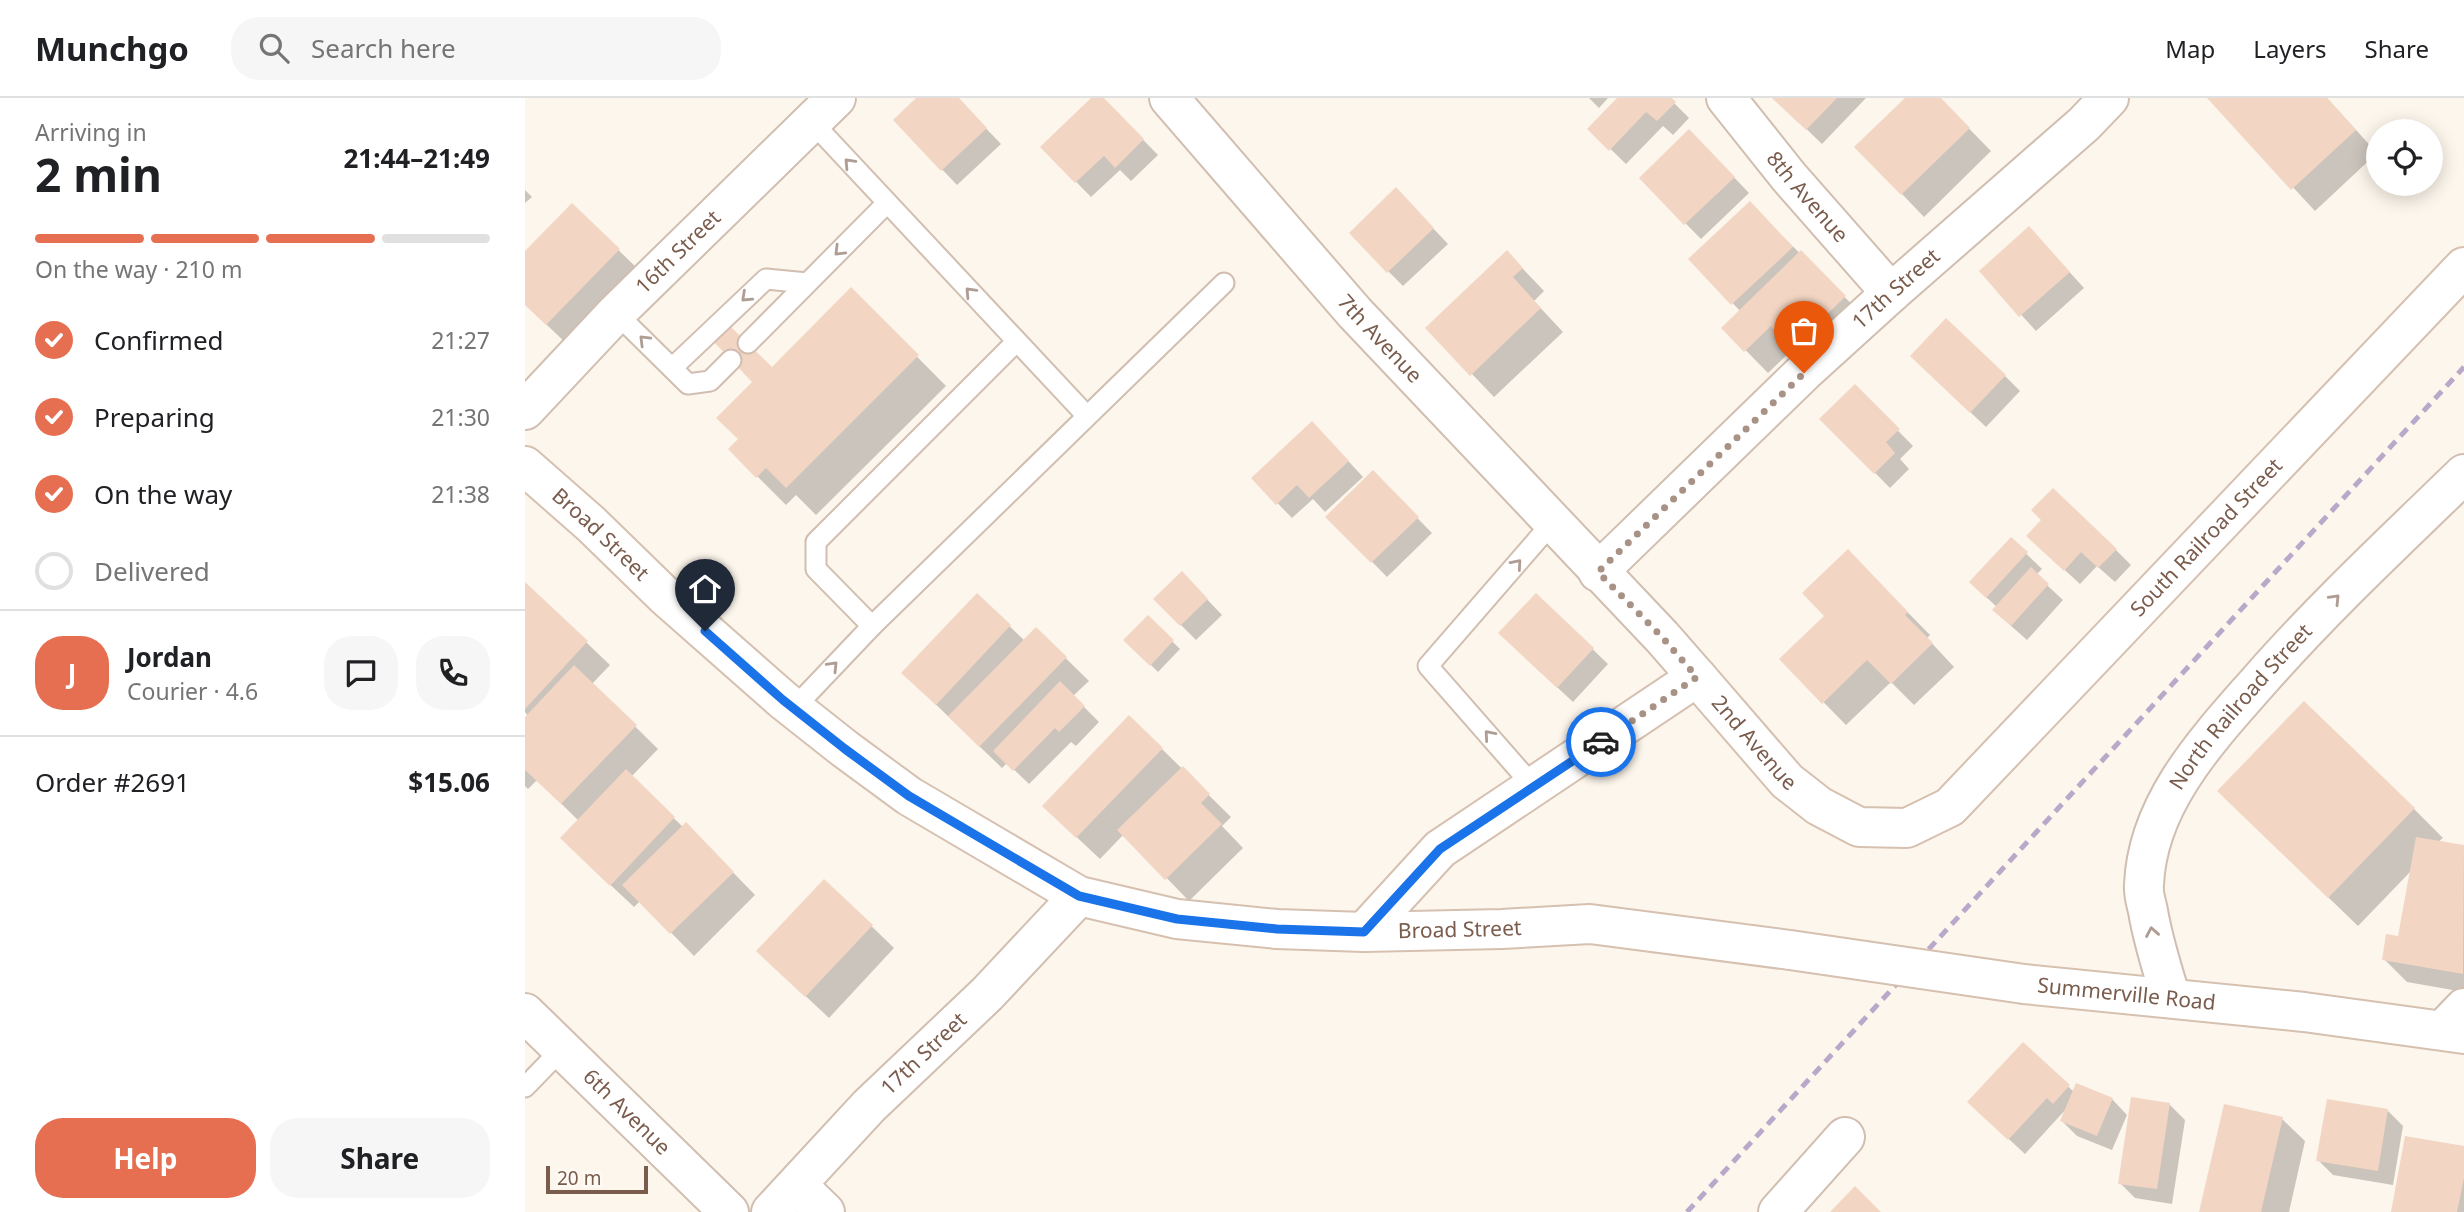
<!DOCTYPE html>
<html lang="en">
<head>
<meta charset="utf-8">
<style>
	body { margin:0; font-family:"Noto Sans",sans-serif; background:#f6f6f6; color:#202124; height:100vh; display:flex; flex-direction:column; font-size:26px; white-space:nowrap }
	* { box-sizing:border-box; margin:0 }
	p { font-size:23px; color:#757577 }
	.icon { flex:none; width:38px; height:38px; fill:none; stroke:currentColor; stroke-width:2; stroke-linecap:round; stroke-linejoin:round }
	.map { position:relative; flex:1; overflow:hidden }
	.sheet { display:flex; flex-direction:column; background:#fff; width:525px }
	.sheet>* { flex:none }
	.fabs { position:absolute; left:1841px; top:21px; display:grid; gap:14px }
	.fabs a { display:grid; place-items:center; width:77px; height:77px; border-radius:50%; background:#fff; box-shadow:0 4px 18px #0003; font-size:35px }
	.scale { position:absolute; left:21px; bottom:18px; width:102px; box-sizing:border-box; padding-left:7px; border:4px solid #7a5c4d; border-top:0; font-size:19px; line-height:24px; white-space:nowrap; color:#7a5c4d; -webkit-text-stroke:5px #fffaf3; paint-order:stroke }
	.pin { position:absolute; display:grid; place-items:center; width:60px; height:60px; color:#fff; margin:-72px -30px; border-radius:50% 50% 50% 0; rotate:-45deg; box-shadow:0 0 7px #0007 }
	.pin .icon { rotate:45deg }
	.courier { position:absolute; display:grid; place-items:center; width:70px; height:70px; margin:-35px; border:5px solid #1a73e8; border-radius:50%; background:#fff; color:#222; box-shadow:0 2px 9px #0007 }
	.head em { font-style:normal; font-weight:700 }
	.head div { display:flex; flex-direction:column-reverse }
	.head { display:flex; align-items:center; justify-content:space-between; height:119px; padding:0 35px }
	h1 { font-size:46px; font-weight:700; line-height:52px }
	.bar { display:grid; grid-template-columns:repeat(4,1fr); gap:10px 7px; align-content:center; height:84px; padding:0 35px }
	.bar i { height:9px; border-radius:5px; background:#e0e0e0 }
	.bar .current { background:#e76f51 }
	.bar p { grid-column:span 4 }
	.line { display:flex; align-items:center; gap:18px; padding:0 35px; border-top:2px solid #e0e0e0 }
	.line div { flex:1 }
	.round { display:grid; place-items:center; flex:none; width:74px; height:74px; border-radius:28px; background:#f6f6f6 }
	ol { padding:0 35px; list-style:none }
	li { display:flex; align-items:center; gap:21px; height:77px }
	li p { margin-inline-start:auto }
	li .icon { padding:7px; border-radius:50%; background:#e76f51; color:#fff; stroke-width:4 }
	li:last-child { color:#757577 }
	li i { width:38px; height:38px; border:4px solid #e0e0e0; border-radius:50% }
	.primary-button { display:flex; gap:14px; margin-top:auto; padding:14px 35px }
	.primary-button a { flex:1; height:80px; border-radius:28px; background:#e76f51; color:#fff; font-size:28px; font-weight:700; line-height:80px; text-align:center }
	.primary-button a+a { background:#f6f6f6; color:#202124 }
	header { display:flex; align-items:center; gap:42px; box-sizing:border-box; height:98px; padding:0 35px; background:#fff; border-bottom:2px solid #e0e0e0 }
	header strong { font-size:33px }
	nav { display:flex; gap:38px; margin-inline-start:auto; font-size:24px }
	.search { width:490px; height:63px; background:#f6f6f6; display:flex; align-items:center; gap:18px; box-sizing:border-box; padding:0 24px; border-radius:28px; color:#757577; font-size:26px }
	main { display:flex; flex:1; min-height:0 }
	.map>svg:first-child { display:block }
	.shadow { fill:#0003 }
	.building { fill:#f3d5c3 }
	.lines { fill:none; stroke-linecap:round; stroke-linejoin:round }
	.lane-casing { stroke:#d1beb0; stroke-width:23 }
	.street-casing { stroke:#d1beb0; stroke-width:42 }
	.secondary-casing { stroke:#d6c0b0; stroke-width:42 }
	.lane { stroke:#fff; stroke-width:19 }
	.street { stroke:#fff; stroke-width:38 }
	.secondary { stroke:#fff; stroke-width:38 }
	.rail { stroke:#b9a8c9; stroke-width:5; stroke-dasharray:10 7; stroke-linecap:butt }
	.secondary-bridge-casing { stroke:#d6c0b0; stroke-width:42; stroke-linecap:butt }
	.secondary-bridge { stroke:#fff; stroke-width:38 }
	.oneway { stroke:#af9d94 }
	.done { stroke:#a89285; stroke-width:7; stroke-dasharray:0 12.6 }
	.route { stroke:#1a73e8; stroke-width:9 }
	.labels { text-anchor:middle; stroke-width:7; stroke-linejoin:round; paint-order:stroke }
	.street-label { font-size:21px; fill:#7a5c4d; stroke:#fffaf3 }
</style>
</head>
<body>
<header>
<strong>Munchgo</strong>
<div class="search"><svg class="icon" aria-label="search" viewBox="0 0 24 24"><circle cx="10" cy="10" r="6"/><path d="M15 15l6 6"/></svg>Search here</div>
<nav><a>Map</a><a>Layers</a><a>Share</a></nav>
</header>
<main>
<section class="sheet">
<div class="head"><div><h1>2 min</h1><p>Arriving in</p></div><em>21:44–21:49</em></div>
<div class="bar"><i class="current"></i><i class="current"></i><i class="current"></i><i></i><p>On the way · 210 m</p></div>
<ol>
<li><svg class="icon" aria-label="check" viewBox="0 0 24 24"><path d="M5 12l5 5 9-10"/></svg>Confirmed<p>21:27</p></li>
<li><svg class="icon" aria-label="check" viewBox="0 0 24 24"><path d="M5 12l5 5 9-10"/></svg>Preparing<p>21:30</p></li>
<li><svg class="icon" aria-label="check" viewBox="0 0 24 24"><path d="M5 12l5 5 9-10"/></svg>On the way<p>21:38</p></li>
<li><i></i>Delivered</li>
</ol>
<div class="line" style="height:126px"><b class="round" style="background:#e76f51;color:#fff">J</b><div><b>Jordan</b><p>Courier · 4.6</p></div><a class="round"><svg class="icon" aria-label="chat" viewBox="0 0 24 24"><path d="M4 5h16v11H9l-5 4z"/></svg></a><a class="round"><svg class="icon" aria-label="phone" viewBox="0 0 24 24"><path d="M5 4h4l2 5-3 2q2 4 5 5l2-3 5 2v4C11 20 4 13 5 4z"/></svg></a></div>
<div class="line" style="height:91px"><div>Order #2691</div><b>$15.06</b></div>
<div class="primary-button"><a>Help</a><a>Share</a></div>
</section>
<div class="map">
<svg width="1939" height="1114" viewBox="0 0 1939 1114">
	<rect width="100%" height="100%" fill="#fdf6ec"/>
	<g class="shadow">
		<path d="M394,0H432L476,46L432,87L370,22Z"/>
		<path d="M568,0H577L633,57L606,83L595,72L566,99L517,49Z"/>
		<path d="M1064,0H1083L1074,10Z"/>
		<path d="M1095,0H1144L1164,20L1148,37L1138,28L1101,66L1065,31Z"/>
		<path d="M1249,0H1341L1297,46Z"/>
		<path d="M1382,0H1414L1466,53L1399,119L1332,49Z"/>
		<path d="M1685,0H1802L1852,55L1790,113Z"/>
		<path d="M1180,49L1224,95L1176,141L1116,80Z"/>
		<path d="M0,92L7,99L0,105Z"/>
		<path d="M47,107L116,174L44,248L0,206V156Z"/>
		<path d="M886,107L923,146L878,188L863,173Z"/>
		<path d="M1247,128L1342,221L1291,271L1269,250L1243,275L1199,230L1216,214L1166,161Z"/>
		<path d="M1519,146L1559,190L1511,233L1456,173Z"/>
		<path d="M982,154L1019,193L1009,203L1038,234L969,299L947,276Z"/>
		<path d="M326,192L421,288L291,417L271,397L261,407L205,351L215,341L247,272Z"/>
		<path d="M1402,273L1480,278L1495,293L1461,329Z"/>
		<path d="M1330,289L1388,348L1375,361L1384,371L1365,390L1297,321Z"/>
		<path d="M802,340L838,379L800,414L788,401L767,420L728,380Z"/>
		<path d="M848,375L907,435L862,479L803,419Z"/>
		<path d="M1486,441L1517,471L1511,477L1538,502L1502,542L1485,527L1472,509L1461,499Z"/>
		<path d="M1591,452L1606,467L1590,484L1572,468L1555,486L1519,453Z"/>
		<path d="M657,475L697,517L671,542L630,501Z"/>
		<path d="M1345,476L1405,537L1402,540L1429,569L1389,607L1366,584L1321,627L1256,561Z"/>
		<path d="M0,486L85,567L67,586L133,651L106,679L158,729L161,726L230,797L169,858L115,803L109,809L60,763L54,723L12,682L3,691L0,688V621L3,618L0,614Z"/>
		<path d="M452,497L500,543L511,531L564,583L548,598L574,624L551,648L546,644L504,686L482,665L477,670L401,597Z"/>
		<path d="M1011,497L1083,566L1048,604L990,550Z"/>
		<path d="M623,520L655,551L633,574L601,542Z"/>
		<path d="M637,651L706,719L697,728L718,750L664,803L599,736L575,761L542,730Z"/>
		<path d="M1889,711L1918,740L1913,744L1939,748V894L1882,884L1859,861L1875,840L1887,772L1833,828L1723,722Z"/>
		<path d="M300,783L369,850L304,920L256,875Z"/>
		<path d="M1498,946L1549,994L1587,1001L1602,1017L1587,1052L1552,1038L1537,1023L1542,1010L1500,1056L1460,1019Z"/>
		<path d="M1644,1006L1660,1022L1647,1106L1610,1100L1595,1085Z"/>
		<path d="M1863,1013L1878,1028L1868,1087L1808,1077L1793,1062Z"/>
		<path d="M1757,1021L1780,1043L1764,1114H1676Z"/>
		<path d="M1939,1050V1114H1868Z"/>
	</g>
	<g class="building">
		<path d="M391,0H434L462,30L416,73L368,22Z"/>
		<path d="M566,0H579L619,41L590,70L579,58L550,85L515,49Z"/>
		<path d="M1092,0H1147L1151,4L1132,23L1121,14L1084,53L1062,31Z"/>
		<path d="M1247,0H1312L1281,32Z"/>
		<path d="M1380,0H1416L1445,30L1376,97L1329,49Z"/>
		<path d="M1682,0H1802L1831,32L1766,92Z"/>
		<path d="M1164,31L1210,79L1159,127L1114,80Z"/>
		<path d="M871,89L909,130L862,175L824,135Z"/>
		<path d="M1225,103L1268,149L1206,207L1163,161Z"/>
		<path d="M47,105L95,151L21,227L0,207V153Z"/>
		<path d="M1504,128L1545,174L1494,219L1454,173Z"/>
		<path d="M982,152L998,170L988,179L1016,210L945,278L900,230Z"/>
		<path d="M1276,152L1321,198L1267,250L1246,228L1219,254L1196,230Z"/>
		<path d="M326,189L394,257L261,390L241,370L231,380L203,351L213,341L191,320L227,284L188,243L204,227L247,269Z"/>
		<path d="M1421,220L1481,277L1445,315L1385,258Z"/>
		<path d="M1330,286L1375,331L1361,344L1370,355L1349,376L1294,321Z"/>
		<path d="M787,323L824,363L784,400L772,387L751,407L726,380Z"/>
		<path d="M848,372L894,419L846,465L800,419Z"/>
		<path d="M1528,390L1592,451L1573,470L1556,454L1539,473L1501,438L1516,422L1506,412Z"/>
		<path d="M1486,439L1503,454L1461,500L1444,484Z"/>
		<path d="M1323,451L1383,514L1380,517L1408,545L1366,586L1342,562L1297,606L1254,561L1299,518L1277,495Z"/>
		<path d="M1506,469L1524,486L1486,528L1467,512Z"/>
		<path d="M657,473L683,501L655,528L628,501Z"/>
		<path d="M0,484L63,543L0,611Z"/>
		<path d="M452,495L486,527L411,607L376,575Z"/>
		<path d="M1011,495L1069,550L1032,590L973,535Z"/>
		<path d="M623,517L649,542L625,568L598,542Z"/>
		<path d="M511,529L542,559L454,649L423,618Z"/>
		<path d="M49,567L112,627L36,706L0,672V619Z"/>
		<path d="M535,583L560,608L534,634L530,630L488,673L468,653Z"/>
		<path d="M1779,603L1890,710L1803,800L1692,693Z"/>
		<path d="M604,617L638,650L551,740L517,708Z"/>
		<path d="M658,668L685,696L676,705L697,726L640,782L592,732Z"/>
		<path d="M101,671L150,719L85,788L35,740Z"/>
		<path d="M161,724L209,774L145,836L97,787Z"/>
		<path d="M1891,739L1939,747L1938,876L1857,862L1861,836L1873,838Z"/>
		<path d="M299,781L348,827L280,899L231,853Z"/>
		<path d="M1498,944L1545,987L1528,1006L1522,1000L1483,1042L1442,1004Z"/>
		<path d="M1551,985L1588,1000L1572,1038L1535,1023Z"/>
		<path d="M1606,999L1645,1005L1632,1091L1593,1086Z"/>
		<path d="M1802,1001L1863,1011L1853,1073L1791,1063Z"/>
		<path d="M1699,1006L1758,1019L1736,1114H1674Z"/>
		<path d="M1880,1038L1939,1048V1080L1932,1114H1866Z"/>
		<path d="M1330,1088L1356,1114H1305Z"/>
	</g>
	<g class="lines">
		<defs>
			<g id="lane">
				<path d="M287,24L561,317"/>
				<path d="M91,215L163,286L185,283L206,262"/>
				<path d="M223,245L362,105"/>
				<path d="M147,270L241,181L282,185"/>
				<path d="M347,528L291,471V444L491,244"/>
				<path d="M270,609L347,528L699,185"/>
				<path d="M1009,689L903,568L1027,425"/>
				<path d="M0,989L37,951"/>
			</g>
			<g id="street">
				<path id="s1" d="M644,0L830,215L1137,539L1172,579"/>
				<path id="s2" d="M1201,0L1264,79L1366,195"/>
				<path id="s3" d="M0,312L91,215L311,0"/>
				<path id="s4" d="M1073,474L1279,274L1366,195L1559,26L1584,0"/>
				<path id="s5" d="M1646,900C1637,871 1628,843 1623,813C1621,804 1618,795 1619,787C1622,705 1683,641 1734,583C1798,510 1869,444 1939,376"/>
				<path id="s6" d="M0,915L204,1114"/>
				<path d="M1918,932L1939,910"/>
				<path d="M272,1087L300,1114"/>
				<path id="s7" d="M246,1114L344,1008L462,896L554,798"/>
				<path d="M1253,1114L1320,1039"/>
			</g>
			<g id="secondary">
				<path id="s8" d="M0,368L66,426L140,498L258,602L320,651L384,698L554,798L652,821L752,831L839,834L977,831L1065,826L1265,852"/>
				<path id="s9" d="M839,834L915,751L1172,579L1262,683L1294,708L1334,729L1382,730L1425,709L1939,169"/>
				<path id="s10" d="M1499,886L1779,914L1939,936"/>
			</g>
		</defs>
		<use href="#lane" class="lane-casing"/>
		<use href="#street" class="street-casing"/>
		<use href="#secondary" class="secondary-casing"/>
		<use href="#lane" class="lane"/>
		<use href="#street" class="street"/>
		<use href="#secondary" class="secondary"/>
		<path class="rail" d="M1162,1114L1939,269"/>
		<defs>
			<path id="secondary-bridge" d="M1265,852L1499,886"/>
		</defs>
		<use href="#secondary-bridge" class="secondary-bridge-casing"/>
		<use href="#secondary-bridge" class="secondary-bridge"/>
	</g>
	<defs><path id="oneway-chevron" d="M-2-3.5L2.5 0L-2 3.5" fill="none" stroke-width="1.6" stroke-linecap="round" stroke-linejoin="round" transform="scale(1.75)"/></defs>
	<g class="oneway">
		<use href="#oneway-chevron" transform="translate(324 65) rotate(-133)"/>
		<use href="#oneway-chevron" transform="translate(314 153) rotate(135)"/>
		<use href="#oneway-chevron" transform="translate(445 194) rotate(-133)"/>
		<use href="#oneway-chevron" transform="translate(221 199) rotate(137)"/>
		<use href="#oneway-chevron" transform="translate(119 242) rotate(-135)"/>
		<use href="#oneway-chevron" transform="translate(992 466) rotate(-49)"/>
		<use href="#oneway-chevron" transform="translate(1810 501) rotate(-46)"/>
		<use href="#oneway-chevron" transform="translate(308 568) rotate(-46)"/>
		<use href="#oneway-chevron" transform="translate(964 637) rotate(-131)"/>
		<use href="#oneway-chevron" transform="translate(1627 834) rotate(-100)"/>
	</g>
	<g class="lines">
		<path class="done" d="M1076,644L1172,579L1137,539L1073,474L1279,275"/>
		<path class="route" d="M180,533L258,602L320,651L384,698L554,798L652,821L752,831L839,834L915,751L1076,644"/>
	</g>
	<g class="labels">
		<g class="street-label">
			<text dy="7" stroke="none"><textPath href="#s2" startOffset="128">8th Avenue</textPath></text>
			<text dy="7" stroke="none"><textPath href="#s3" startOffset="220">16th Street</textPath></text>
			<text dy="7" stroke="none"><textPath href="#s4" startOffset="411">17th Street</textPath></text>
			<text dy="7" stroke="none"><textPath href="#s1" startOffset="320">7th Avenue</textPath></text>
			<text dy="7" stroke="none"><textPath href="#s8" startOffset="102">Broad Street</textPath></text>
			<text dy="7" stroke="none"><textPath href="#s9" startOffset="1113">South Railroad Street</textPath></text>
			<text dy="7" stroke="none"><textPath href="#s5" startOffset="324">North Railroad Street</textPath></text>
			<text dy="7" stroke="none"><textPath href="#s9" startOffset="509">2nd Avenue</textPath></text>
			<text dy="7" stroke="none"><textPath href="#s8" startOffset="1088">Broad Street</textPath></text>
			<text dy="7" stroke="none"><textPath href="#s10" startOffset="103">Summerville Road</textPath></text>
			<text dy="7" stroke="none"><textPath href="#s7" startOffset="220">17th Street</textPath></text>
			<text dy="7" stroke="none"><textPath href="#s6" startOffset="142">6th Avenue</textPath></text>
		</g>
	</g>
</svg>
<div class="fabs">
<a><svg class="icon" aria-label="locate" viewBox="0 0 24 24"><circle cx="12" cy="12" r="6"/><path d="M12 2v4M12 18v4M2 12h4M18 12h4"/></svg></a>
</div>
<div class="scale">20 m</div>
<div class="pin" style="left:1279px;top:275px;background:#ea580c"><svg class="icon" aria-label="bag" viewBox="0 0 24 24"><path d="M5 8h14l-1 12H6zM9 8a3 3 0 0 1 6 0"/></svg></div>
<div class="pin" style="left:180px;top:533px;background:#1f2937"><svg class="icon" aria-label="home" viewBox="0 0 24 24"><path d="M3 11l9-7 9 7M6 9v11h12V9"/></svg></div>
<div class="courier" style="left:1076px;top:644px"><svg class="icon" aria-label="car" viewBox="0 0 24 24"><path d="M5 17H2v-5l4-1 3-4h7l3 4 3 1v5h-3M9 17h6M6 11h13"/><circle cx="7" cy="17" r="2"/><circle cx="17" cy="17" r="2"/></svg></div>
</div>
</main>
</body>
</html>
